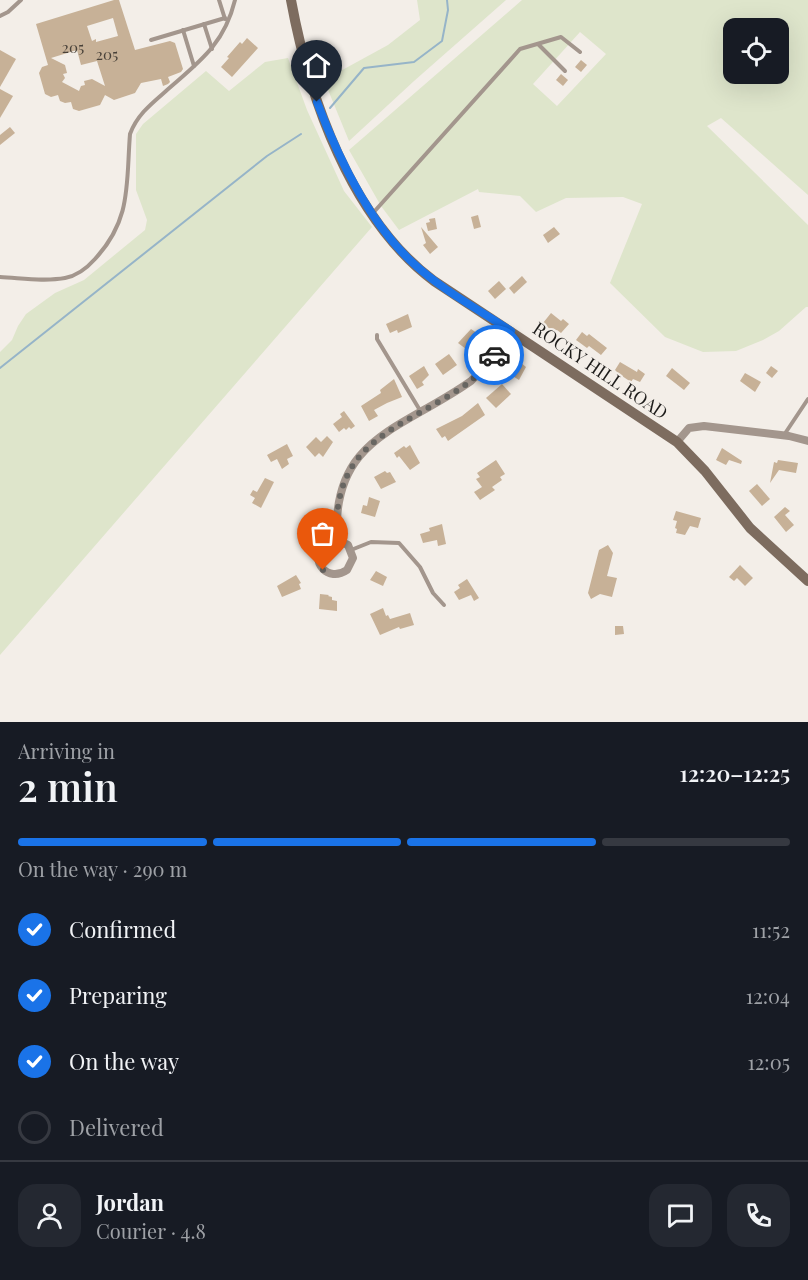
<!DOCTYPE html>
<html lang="en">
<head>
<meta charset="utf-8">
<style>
	body { margin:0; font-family:"Playfair Display",serif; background:#242831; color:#f1f3f6; height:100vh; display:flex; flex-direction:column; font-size:22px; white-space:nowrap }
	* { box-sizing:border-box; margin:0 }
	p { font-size:20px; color:#9ea1a6 }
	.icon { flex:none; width:33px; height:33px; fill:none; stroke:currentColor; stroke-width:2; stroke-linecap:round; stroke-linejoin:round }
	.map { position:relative; height:722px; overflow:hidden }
	.panel { display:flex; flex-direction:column; background:#171b24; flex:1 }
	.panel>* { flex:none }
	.fabs { position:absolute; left:723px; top:18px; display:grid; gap:12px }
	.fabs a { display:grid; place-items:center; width:66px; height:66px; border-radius:12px; background:#171b24; box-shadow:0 6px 24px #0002; font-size:30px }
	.pin { position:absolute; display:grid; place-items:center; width:51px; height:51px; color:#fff; margin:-62px -26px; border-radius:50% 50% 50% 0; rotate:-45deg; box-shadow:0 0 6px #0007 }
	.pin .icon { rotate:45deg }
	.courier { position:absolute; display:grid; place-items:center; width:60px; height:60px; margin:-30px; border:4px solid #1a73e8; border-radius:50%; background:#fff; color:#222; box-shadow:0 2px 8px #0007 }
	.summary em { font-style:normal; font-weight:600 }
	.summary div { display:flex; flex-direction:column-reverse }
	.summary { display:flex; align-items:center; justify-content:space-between; height:102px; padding:0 18px }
	h1 { font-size:39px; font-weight:600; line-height:45px }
	.bar { display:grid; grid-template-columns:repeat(4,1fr); gap:9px 6px; align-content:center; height:72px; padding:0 18px }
	.bar i { height:8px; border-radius:4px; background:#363941 }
	.bar .selected { background:#1a73e8 }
	.bar p { grid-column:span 4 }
	.line { display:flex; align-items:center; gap:15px; padding:0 18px; border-top:2px solid #363941 }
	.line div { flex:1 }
	.round { display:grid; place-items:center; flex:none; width:63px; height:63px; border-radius:18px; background:#242831 }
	ol { padding:0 18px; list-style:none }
	li { display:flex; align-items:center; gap:18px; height:66px }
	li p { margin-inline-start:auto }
	li .icon { padding:6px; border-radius:50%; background:#1a73e8; color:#fff; stroke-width:4 }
	li:last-child { color:#9ea1a6 }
	li i { width:33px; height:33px; border:3px solid #363941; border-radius:50% }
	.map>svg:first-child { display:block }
	.green { fill:#dee5cb; fill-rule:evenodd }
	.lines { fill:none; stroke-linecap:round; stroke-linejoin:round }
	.stream { stroke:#96b4c8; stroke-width:2 }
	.building { fill:#c7b197; fill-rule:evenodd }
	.lane { stroke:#a3968d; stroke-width:4 }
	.street { stroke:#a3968d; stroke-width:8 }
	.secondary { stroke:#7d6c5f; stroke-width:10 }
	.done { stroke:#686662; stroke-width:6; stroke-dasharray:0 10.8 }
	.route { stroke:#1a73e8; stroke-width:8 }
	.labels { text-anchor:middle; stroke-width:4.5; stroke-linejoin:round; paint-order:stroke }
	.number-label { font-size:15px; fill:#484139 }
	.street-label { font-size:18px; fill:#1d1c1a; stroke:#f3eee8 }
</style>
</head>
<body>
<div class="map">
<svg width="808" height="722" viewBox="0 0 808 722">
	<rect width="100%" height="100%" fill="#f3eee8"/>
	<g class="green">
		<path d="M417,0H506L414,81L349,141L324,80L388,45L420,20Z"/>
		<path d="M522,0H808V195L721,118L707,126L808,225V307H806L779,331L763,340L736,351L703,352L665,337L610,283L642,204L623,197L566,198L536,212L520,196L479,192L478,189L399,230L381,206L349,150ZM734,28H778V74H734ZM580,32L606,54L557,106L533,84Z"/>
		<path d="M288,58L307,110L344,191L372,227L0,655V352L12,340L18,326L26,314L55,293L84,280L145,230L147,220L136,190V134L143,124L206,71L229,91L265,62Z"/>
	</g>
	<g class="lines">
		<g class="stream">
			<path d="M330,108L364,68L414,62L442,41L448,10L447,0"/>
			<path d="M0,368L267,156L301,134"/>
		</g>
	</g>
	<g class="building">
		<path d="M114,0H119L135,50L170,41L175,43L183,69L181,72L168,77L170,82L168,84L163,86L161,79L141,83L135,93L114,100L105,95L100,105L79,111L73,109L71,102L65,103L60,101L58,95L51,97L45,94L39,73L42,67L48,65L36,24ZM113,18L118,36L96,42V39L92,41L87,26ZM77,50L81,65L97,61L105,86L92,79L84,81L85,85L81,86L79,91L62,82L65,78L63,74L67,73L65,65L51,58Z"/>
		<path d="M247,38L258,48L232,77L221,67L229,58L227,57L240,42L242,44Z"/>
		<path d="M0,50L16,59L0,87Z"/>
		<path d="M581,60L587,65L581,72L575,67Z"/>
		<path d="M561,74L568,80L563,86L556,80Z"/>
		<path d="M0,89L13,96L0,118Z"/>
		<path d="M10,127L15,133L0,145V135Z"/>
		<path d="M478,215L481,227L474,229L471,217Z"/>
		<path d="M435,218L437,229L428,231L426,223L430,222L429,219Z"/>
		<path d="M421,227L438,247L430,254L423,245L426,243Z"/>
		<path d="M554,227L560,234L548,243L543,235Z"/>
		<path d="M522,276L527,282L514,294L509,288Z"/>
		<path d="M499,281L506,289L495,299L488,291Z"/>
		<path d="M551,313L561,321L563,319L569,324L561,333L557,330L555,331L551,328L550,329L543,323Z"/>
		<path d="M408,314L412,327L398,333L397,330L390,333L386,324Z"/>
		<path d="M471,329L480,335L478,338L480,339L476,345L474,344L472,347L469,345L466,349L458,343Z"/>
		<path d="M582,332L587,336L589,334L607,348L601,355L589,346L587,348L576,340Z"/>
		<path d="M449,354L457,365L443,375L435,364Z"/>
		<path d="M515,358L526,367L519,380L511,375L514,370L509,366Z"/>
		<path d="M620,362L637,372L638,369L645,374L640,382L633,379L631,382L619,374L615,370Z"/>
		<path d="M424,366L429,375L422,382L424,385L417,389L409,376Z"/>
		<path d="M771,366L778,371L772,378L766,373Z"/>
		<path d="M672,368L690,383L684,390L666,376Z"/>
		<path d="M745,373L761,382L755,392L740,381Z"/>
		<path d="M394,379L402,397L387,403L374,410L378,416L369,421L361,406L381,393L380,390Z"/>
		<path d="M502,384L511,394L496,408L486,398Z"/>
		<path d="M478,403L485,415L448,441L445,436L442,438L436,429L462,416Z"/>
		<path d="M344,411L355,426L351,429L349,427L346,430L344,428L339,432L333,424L342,417L340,414Z"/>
		<path d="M327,436L333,442L323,457L319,453L315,457L306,447L316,437L321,442Z"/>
		<path d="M287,444L293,456L287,459L289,464L282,469L277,459L271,462L267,455Z"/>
		<path d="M410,445L420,463L410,470L399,456L397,458L394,453L404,446L406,448Z"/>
		<path d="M722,448L742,461L741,464L729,460L726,465L716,460Z"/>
		<path d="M496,460L505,474L500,477L502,480L492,487L495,490L480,500L474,492L482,487L476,479L480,477L477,473Z"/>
		<path d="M778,460L798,463L796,473L779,470L770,483L774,462L777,463Z"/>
		<path d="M385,471L387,473L390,472L396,482L381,489L374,477Z"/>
		<path d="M265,478L274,482L261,508L252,503L255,498L250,495L253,490L257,492Z"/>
		<path d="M757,484L770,499L762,506L749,491Z"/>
		<path d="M369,497L380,501L375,517L361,513L363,505L367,506Z"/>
		<path d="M785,507L790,511L785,515L794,525L786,532L774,517Z"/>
		<path d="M676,511L701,518L698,528L690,526L685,535L676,533L677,529L675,528L677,521L673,520Z"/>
		<path d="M442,524L446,544L438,546L437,540L423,543L420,534L430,531L429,528Z"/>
		<path d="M608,545L613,553L607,576L617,578L612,597L600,594L591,599L588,593L599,550Z"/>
		<path d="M740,565L753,578L745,586L737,578L734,581L729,577Z"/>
		<path d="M376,571L387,577L383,586L370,580Z"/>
		<path d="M296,575L301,583L299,584L301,589L282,597L277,586Z"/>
		<path d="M467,579L479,598L474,601L471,595L459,600L454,592L460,588L458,585Z"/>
		<path d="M320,594L329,595L328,596L332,597V600L337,601V611L319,609Z"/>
		<path d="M383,608L386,616L388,615L390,619L410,613L414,625L400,629L399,627L380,635L370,614Z"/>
		<path d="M615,626H623L624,634L615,635Z"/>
	</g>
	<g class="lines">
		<g class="lane">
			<path d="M219,0L225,19"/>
			<path d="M0,16L8,12L21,0"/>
			<path d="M204,24L212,49"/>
			<path d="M183,30L194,66"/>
			<path d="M151,40L225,18"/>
			<path d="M538,44L565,71"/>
			<path d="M373,213L520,49L561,37L580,52"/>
			<path d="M0,277C21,278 44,282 65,278C76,276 87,268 95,259C132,219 126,184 130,134C137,115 151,104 166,91C199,62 224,45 235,0"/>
			<path d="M377,335V339L421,412"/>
			<path d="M784,435L808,399"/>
			<path d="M351,550L371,542L399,543L420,567L433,593L444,605"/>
		</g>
		<g class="street">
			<path d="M677,442L689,428L704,426L789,436L808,441"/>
			<path d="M337,540L348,545L353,558L347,570C328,583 309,562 323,544L337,540C331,437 402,430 471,381L483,369L511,331"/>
		</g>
		<path class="secondary" d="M291,0C309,98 351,219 434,281L677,442L705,471L750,528L808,581"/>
	</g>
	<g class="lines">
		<path class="done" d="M323,570C312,557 320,541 337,540C331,437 402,431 471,381L483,369L494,355"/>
		<path class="route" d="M317,102C338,157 369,223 413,263C442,290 478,309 511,331L494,355"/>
	</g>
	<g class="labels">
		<g class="number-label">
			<text x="73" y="53">205</text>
			<text x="107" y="60">205</text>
		</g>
		<g class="street-label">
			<text transform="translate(600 371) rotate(34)" y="6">ROCKY HILL ROAD</text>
		</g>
	</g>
</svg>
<div class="fabs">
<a><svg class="icon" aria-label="locate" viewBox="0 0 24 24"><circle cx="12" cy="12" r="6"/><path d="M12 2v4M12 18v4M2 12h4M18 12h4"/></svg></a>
</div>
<div class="pin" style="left:323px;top:570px;background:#ea580c"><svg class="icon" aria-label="bag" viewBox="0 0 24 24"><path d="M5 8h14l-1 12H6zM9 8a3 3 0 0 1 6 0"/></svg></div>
<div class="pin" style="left:317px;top:102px;background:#1f2937"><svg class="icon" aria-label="home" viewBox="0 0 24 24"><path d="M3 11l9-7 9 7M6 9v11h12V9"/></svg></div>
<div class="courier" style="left:494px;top:355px"><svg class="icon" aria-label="car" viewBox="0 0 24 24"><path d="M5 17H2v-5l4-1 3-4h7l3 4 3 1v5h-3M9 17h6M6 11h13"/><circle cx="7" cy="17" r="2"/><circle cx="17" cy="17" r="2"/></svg></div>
</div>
<section class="panel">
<div class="summary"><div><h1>2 min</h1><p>Arriving in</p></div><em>12:20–12:25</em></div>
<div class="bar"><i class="selected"></i><i class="selected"></i><i class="selected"></i><i></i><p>On the way · 290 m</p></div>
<ol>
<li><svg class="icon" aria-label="check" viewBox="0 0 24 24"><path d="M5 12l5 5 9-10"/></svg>Confirmed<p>11:52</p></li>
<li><svg class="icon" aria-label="check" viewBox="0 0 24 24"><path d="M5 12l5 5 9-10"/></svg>Preparing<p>12:04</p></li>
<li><svg class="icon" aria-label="check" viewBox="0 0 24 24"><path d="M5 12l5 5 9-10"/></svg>On the way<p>12:05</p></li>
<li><i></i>Delivered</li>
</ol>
<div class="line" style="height:108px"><a class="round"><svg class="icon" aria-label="person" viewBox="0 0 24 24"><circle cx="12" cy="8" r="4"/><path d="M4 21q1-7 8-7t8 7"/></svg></a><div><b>Jordan</b><p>Courier · 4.8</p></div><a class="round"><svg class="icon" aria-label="chat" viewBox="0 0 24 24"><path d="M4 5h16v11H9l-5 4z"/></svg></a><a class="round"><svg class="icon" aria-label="phone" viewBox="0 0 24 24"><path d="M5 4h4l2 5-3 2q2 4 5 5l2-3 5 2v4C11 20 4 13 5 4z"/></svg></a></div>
</section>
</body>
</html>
